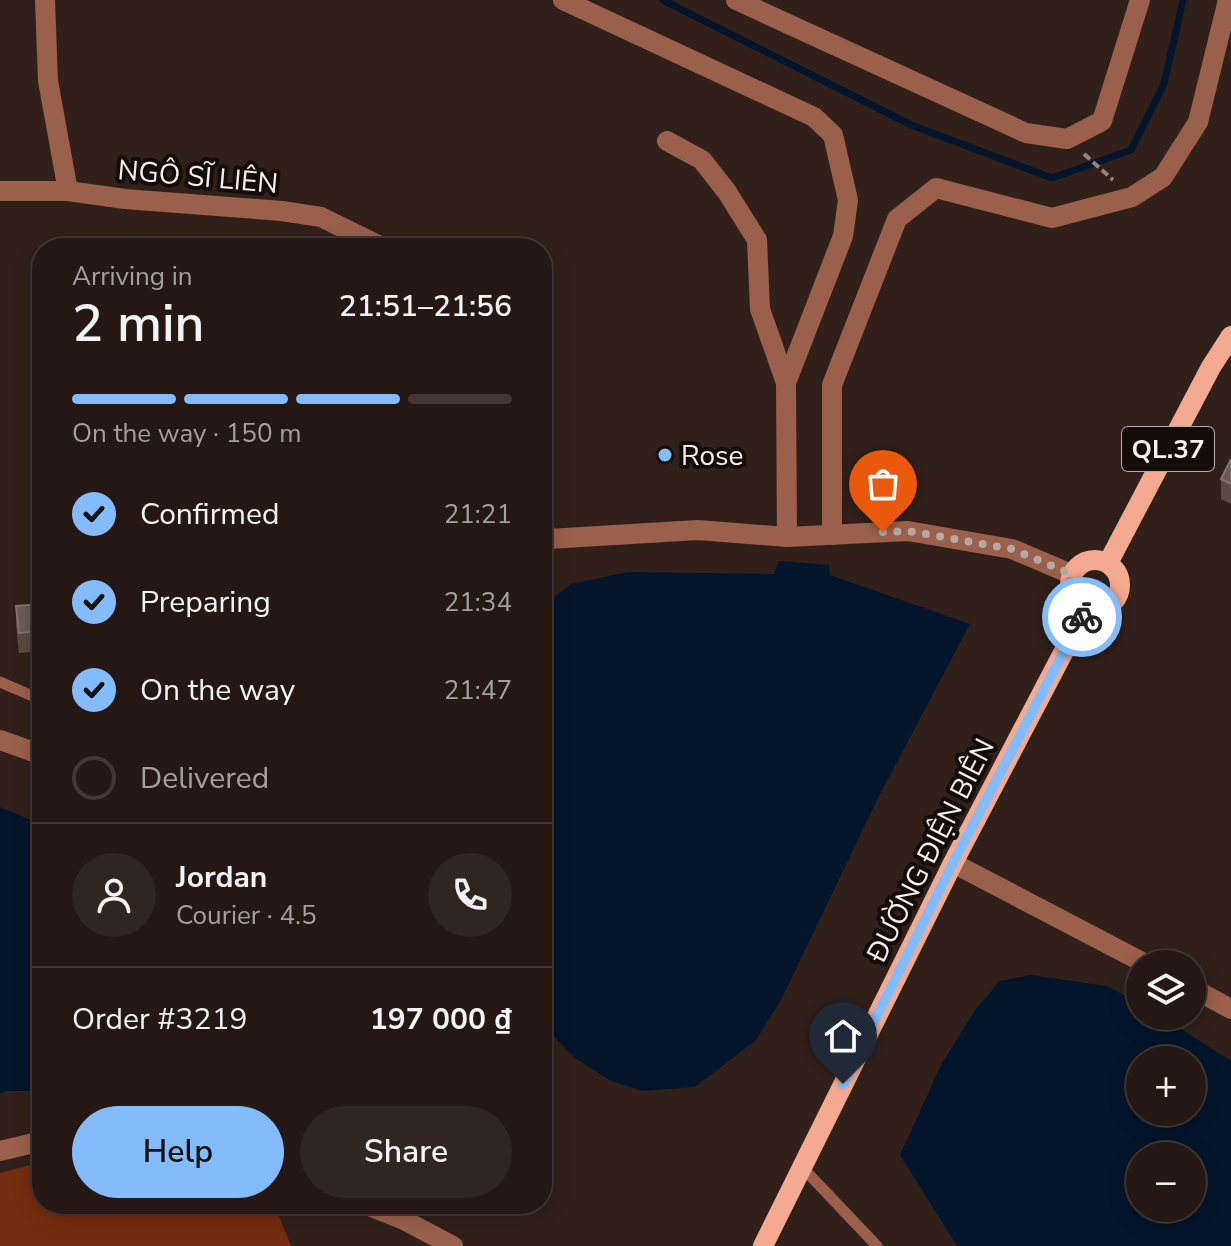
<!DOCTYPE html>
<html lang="en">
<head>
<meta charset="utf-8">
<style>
	body { margin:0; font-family:"Nunito Sans",sans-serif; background:#312522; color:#f1f3f6; height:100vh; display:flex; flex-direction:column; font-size:30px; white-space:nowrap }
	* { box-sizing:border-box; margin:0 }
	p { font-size:26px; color:#a3a0a0 }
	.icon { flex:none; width:44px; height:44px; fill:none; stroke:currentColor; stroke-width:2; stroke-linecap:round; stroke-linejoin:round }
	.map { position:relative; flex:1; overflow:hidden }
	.panel { position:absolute; left:32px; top:238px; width:520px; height:976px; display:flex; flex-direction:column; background:#251814; border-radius:32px; box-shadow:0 4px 20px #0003,0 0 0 2px #423734 }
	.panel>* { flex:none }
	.buttons { position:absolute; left:1126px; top:950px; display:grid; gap:16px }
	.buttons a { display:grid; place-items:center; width:80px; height:80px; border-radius:50%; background:#251814; box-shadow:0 4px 20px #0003,0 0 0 2px #423734; font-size:40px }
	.pin { position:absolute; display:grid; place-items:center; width:68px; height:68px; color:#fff; margin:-82px -34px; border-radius:50% 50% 50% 0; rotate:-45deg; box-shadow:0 0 8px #0007 }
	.pin .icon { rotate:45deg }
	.courier { position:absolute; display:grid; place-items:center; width:80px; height:80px; margin:-40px; border:6px solid #84bcfb; border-radius:50%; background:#fff; color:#222; box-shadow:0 2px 10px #0007 }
	.headline em { font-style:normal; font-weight:600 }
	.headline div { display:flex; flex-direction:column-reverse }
	.headline { display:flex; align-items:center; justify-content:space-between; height:136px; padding:0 40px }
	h1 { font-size:52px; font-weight:600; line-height:60px }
	.bar { display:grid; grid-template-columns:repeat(4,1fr); gap:12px 8px; align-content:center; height:96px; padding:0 40px }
	.bar i { height:10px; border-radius:6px; background:#423734 }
	.bar .current { background:#84bcfb }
	.bar p { grid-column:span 4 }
	.line { display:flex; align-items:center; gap:20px; padding:0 40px; border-top:2px solid #423734 }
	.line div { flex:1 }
	.round { display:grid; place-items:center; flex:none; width:84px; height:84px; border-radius:42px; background:#312522 }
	ol { padding:0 40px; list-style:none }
	li { display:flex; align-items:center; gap:24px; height:88px }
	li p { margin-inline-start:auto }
	li .icon { padding:8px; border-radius:50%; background:#84bcfb; color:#111; stroke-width:4 }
	li:last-child { color:#a3a0a0 }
	li i { width:44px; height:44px; border:4px solid #423734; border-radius:50% }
	.cta { display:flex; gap:16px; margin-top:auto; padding:16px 40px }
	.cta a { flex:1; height:92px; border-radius:48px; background:#84bcfb; color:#111; font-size:32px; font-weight:600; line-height:92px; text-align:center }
	.cta a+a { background:#312522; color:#f1f3f6 }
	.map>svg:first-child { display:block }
	.green { fill:#752c0f }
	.water { fill:#03152b; fill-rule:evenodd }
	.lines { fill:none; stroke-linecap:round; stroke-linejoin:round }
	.stream { stroke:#03152b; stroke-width:7 }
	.path { stroke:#91837e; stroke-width:4; stroke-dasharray:8 4; stroke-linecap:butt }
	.service { stroke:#9b604b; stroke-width:11 }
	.minor { stroke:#9b604b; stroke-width:20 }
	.tertiary { stroke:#9b604b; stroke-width:20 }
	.primary { stroke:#f4aa90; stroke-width:20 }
	.wall { fill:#5b4943 }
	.building { fill:#6c5b55; stroke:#83726d; stroke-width:2 }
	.done { stroke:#b5a7a2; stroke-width:8; stroke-dasharray:0 14.4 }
	.route { stroke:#84bcfb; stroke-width:10 }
	.poi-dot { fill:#84bcfb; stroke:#130c09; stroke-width:3 }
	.labels { text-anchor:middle; stroke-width:8; stroke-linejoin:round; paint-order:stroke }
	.shield { fill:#130c09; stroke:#b6aca8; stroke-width:2 }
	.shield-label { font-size:26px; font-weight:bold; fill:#fcf0ec }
	.street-label { font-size:28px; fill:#fcf0ec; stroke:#130c09 }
	.poi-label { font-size:28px; fill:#fcf0ec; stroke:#130c09; text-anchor:start }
</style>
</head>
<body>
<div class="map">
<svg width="1231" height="1246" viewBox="0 0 1231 1246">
	<rect width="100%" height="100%" fill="#31201a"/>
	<path class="green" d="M42,1162V1204H274L291,1246H0V1173Z"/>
	<g class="water">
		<path d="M779,561L829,565L830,575L970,624L878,798L782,998L756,1040L695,1087L643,1091L611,1081L575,1058L542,1024V607L571,584L628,572L774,574Z"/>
		<path d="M0,807L42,825V1091H6L0,1094Z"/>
		<path d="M1031,975L1107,986L1140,1004V1016H1161L1231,1061V1246H957L900,1155L941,1065L975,1010L1000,981ZM1140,1060H1192V1112H1140ZM1140,1156H1192V1208H1140Z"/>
	</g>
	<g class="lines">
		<path class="stream" d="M663,0L911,125L1052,178L1131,150L1164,84L1183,0"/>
		<path class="path" d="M1084,154L1113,180"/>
		<g class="service">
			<path d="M0,682L42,700"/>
			<path d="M802,1167L877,1246"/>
		</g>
		<g class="minor">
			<path d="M45,0L48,81L68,191"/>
			<path d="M563,0L814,117L833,135L848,200L843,236L786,383"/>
			<path d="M736,0L1026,133L1067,139L1102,121L1140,0"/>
			<path d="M667,141L702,160L727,192L757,240L760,309L786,383L787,537"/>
			<path d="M0,191H68L125,199L282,211L321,217L384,248"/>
			<path d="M542,523L548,539"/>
			<path d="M832,535V385L897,219L936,188L1052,218L1132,197L1163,177L1198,122L1228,0"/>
			<path d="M953,863L1146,964"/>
			<path d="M1192,988L1231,1009"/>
			<path d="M0,1151L42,1141"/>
			<path d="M364,1204L404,1220L453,1246"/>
		</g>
		<g class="tertiary">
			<path d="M542,545L548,539L698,530L787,537L908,531L1012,549L1071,574"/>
			<path d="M0,740L42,755"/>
		</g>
		<g class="primary">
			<circle cx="1095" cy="585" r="25"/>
			<path d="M1108,563L1211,367L1231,336"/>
			<path d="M763,1246L953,863L1086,609"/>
		</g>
	</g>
	<g class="wall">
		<path d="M1231,459V504L1221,499V479Z"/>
		<path d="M42,604V651L19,653L16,626V606Z"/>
	</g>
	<g class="building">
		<path d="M1231,459V484L1221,479Z"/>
		<path d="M42,604V631L19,633L16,606Z"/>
	</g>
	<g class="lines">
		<path class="done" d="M883,532L908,531L1012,549L1071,574C1066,590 1072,602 1086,609L1082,617"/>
		<path class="route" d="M843,1084L953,863L1082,617"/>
	</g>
	<circle class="poi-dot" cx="665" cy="455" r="8"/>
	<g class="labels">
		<rect class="shield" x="1122" y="427" width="92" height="44" rx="6"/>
		<g class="shield-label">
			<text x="1168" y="458">QL.37</text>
		</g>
		<g class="street-label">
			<text transform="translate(198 176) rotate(5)" y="10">NGÔ SĨ LIÊN</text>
			<text transform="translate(930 850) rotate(-63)" y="10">ĐƯỜNG ĐIỆN BIÊN</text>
		</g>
		<g class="poi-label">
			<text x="681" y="465">Rose</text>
		</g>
	</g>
</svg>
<div class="buttons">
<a><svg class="icon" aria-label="layers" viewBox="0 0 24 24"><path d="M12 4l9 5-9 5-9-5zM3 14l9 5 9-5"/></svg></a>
<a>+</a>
<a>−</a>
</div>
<div class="pin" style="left:883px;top:532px;background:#ea580c"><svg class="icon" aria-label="bag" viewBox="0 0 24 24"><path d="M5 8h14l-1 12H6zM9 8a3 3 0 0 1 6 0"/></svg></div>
<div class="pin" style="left:843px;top:1084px;background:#1f2937"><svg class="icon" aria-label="home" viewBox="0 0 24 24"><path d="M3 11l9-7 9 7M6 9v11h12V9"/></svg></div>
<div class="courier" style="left:1082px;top:617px"><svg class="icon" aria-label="bike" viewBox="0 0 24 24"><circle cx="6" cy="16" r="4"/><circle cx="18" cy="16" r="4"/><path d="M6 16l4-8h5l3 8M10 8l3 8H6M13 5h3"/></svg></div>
<section class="panel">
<div class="headline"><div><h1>2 min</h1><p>Arriving in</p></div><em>21:51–21:56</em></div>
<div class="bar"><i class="current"></i><i class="current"></i><i class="current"></i><i></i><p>On the way · 150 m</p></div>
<ol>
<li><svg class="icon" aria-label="check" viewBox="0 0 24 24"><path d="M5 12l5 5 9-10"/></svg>Confirmed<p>21:21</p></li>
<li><svg class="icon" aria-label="check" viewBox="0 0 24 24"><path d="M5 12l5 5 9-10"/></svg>Preparing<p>21:34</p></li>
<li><svg class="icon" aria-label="check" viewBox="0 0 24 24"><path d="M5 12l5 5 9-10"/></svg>On the way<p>21:47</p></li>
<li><i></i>Delivered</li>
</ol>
<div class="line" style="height:144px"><a class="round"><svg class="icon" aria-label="person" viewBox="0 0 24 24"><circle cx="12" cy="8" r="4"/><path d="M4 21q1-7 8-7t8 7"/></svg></a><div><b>Jordan</b><p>Courier · 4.5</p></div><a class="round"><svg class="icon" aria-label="phone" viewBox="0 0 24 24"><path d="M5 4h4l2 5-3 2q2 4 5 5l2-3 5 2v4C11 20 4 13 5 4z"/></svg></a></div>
<div class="line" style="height:104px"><div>Order #3219</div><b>197 000 ₫</b></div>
<div class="cta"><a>Help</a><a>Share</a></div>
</section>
</div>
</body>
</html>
